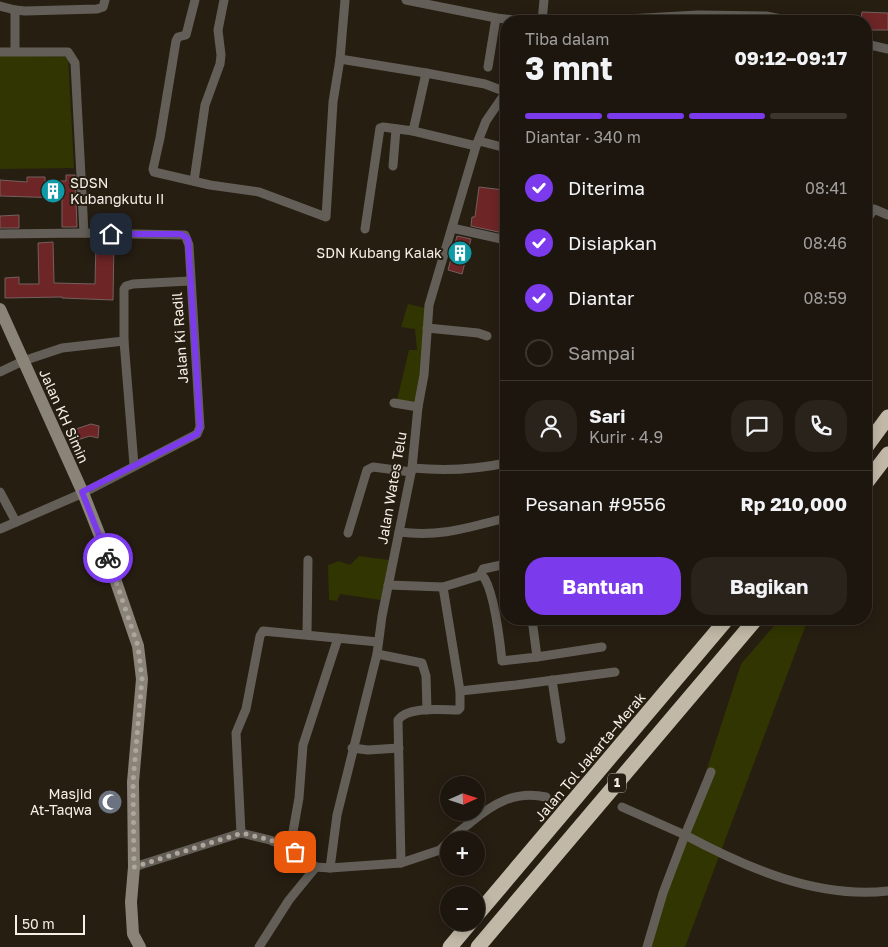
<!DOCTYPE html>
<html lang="id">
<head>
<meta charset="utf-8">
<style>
	body { margin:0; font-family:"Golos Text",sans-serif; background:#2a231c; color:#f1f3f6; height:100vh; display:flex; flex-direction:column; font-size:19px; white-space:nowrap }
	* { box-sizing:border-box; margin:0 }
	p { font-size:16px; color:#a09f9e }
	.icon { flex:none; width:28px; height:28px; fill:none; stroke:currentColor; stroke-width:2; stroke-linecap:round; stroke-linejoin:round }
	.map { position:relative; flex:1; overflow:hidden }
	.panel { position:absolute; left:500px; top:15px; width:372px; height:610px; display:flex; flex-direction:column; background:#1d160e; border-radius:20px; box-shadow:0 2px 12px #0003,0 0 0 1px #3b352e }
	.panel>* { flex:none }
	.needle { width:32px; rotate:87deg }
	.tools { position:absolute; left:440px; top:776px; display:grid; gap:10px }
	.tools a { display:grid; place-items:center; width:45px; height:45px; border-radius:50%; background:#1d160e; box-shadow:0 2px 12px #0003,0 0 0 1px #3b352e; font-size:25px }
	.scale { position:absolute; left:15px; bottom:12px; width:70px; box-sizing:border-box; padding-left:5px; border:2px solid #f5efe6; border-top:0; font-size:14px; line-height:18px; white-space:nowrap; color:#f5efe6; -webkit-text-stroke:4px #271e12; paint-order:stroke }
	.pin { position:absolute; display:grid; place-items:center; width:42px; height:42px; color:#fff; margin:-21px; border-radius:10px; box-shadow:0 2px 8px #0006 }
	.courier { position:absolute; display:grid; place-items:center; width:50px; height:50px; margin:-25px; border:4px solid #7c3aed; border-radius:50%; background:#fff; color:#222; box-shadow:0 1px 6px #0007 }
	.overview em { font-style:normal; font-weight:700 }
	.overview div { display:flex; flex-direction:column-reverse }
	.overview { display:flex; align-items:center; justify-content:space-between; height:85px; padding:0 25px }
	h1 { font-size:32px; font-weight:700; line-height:38px }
	.bar { display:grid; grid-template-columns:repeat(4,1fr); gap:8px 5px; align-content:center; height:60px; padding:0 25px }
	.bar i { height:6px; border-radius:4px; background:#3b352e }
	.bar .current { background:#7c3aed }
	.bar p { grid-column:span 4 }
	.line { display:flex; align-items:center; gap:12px; padding:0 25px; border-top:1px solid #3b352e }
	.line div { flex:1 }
	.round { display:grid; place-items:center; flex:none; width:52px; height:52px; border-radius:20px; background:#2a231c }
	ol { padding:0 25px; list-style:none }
	li { display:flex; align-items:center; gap:15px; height:55px }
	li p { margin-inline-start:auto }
	li .icon { padding:5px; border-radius:50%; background:#7c3aed; color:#fff; stroke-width:4 }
	li:last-child { color:#a09f9e }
	li i { width:28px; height:28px; border:2px solid #3b352e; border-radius:50% }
	.primary-button { display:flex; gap:10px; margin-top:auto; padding:10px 25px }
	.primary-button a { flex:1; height:58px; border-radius:20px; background:#7c3aed; color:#fff; font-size:20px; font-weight:700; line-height:58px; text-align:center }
	.primary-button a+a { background:#2a231c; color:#f1f3f6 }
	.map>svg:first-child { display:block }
	.green { fill:#313501 }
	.building { fill:#6d2526; stroke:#74605f }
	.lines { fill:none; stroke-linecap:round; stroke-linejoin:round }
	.street { stroke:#635f58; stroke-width:9 }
	.secondary { stroke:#898378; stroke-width:12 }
	.highway { stroke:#c1b8a7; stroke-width:15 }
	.done { stroke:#ada69c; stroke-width:5; stroke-dasharray:0 9 }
	.route { stroke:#7c3aed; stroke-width:6 }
	.labels { text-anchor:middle; stroke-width:4; stroke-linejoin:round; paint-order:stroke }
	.shield { fill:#271e12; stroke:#b7b0a6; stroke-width:1 }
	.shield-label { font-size:12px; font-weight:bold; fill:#f5efe6 }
	.poi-label { font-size:14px; fill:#f5efe6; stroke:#271e12; text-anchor:end }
	.street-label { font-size:14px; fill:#f5efe6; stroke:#271e12 }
</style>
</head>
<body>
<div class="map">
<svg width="888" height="947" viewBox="0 0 888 947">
	<rect width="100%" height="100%" fill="#271e12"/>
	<g class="green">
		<path d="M0,55L68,57L74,168L0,169Z"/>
		<path d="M408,304L425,308L422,373L416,403L397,400L409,350H417L415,329L401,327Z"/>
		<path d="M359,556L389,560L381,600L340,594L337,601L329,600L328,565L339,561L350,565Z"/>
		<path d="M780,619H808L685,947H649L741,664Z"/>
	</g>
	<g class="building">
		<path d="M862,12L888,13V30H866V21H861Z"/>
		<path d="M66,175H75L77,227H62V198L0,196V180L27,182V177H45V181H66Z"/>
		<path d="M479,187L504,190L500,220L505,221L503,233L471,226L472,217H475Z"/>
		<path d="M19,215V228H0V216Z"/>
		<path d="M457,236L471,239L462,274L448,270Z"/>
		<path d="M96,241H114L113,300L62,298V297L5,298V278L19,277V284H39L38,243L53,242L54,283L95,284Z"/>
		<path d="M91,424L99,426L98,438L90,436L74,441L70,431Z"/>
		<path d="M103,792L120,796L116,812L100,808Z"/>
	</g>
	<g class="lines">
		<g class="street">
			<path d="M195,0L186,35L178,37L176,41L160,138L153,169L154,172L210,185L259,192L326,217L333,102L340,59"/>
			<path d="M345,0L340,59L426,73"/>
			<path d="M406,0L496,18L523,21"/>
			<path d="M0,6L15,10L25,11L97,9L103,7L105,0"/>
			<path d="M15,10V51"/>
			<path d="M542,21L544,0"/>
			<path d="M592,21L698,15L766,16L792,21"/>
			<path d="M866,44L888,49"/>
			<path d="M0,52H68L75,63L84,233"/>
			<path d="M488,67L496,18"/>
			<path d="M413,131L476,146"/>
			<path d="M479,141L506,148"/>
			<path d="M393,166L396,129"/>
			<path d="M194,181L205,105L220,64L221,55L218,30L224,0"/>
			<path d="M866,221L874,209L888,215"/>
			<path d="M452,228L506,240"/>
			<path d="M365,229L380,128L383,127L413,131L426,73L485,84L506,92"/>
			<path d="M0,234L84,233L185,235L189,245L200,427L197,434L83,493L0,529"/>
			<path d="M427,328L478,333L487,336"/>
			<path d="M0,372L23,361L62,348L124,341"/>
			<path d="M394,403L418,407"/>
			<path d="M134,465L124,341V289L126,286L133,284L190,281"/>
			<path d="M412,468C445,471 474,470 506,463"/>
			<path d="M0,492L16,522"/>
			<path d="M399,532C441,537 466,528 506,518"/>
			<path d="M348,533L367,470L373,467L411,472"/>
			<path d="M480,575L483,569L506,564"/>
			<path d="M388,585L443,587L482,575C494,588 500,642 502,661L537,657L532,619"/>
			<path d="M307,634L308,560"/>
			<path d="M377,654L422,663L426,676L427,710"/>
			<path d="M537,657L602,647"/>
			<path d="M552,680L561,739"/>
			<path d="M460,691L516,685L615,672"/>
			<path d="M352,748L368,750L399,748"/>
			<path d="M711,772L685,835C747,868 817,899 888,891"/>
			<path d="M622,807L685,835L663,893L647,947"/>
			<path d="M241,833L236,733L246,709L260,636L263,631L378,642"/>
			<path d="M450,840C456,833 464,828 471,822C493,804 515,790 546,797"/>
			<path d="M290,848L299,798L303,745L338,638"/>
			<path d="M401,863L398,720C408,706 442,710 458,710L460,708V691L443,587"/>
			<path d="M134,867L241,833L270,840L290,848L316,867L330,868L401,863L440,850L449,841"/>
			<path d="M330,868L337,815L377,654L382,616L412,468L418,407L424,375L429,305L476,146L486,121L506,92"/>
			<path d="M259,947L289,900L316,867"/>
		</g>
		<path class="secondary" d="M0,309L83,493L102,541L138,646L142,679L133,782L134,867L131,902L133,934L140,947"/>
		<g class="highway">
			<path d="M866,447L888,417"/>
			<path d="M866,483L888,454"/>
			<path d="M476,916L727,619"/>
			<path d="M450,947L471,922"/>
			<path d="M478,947L756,619"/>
		</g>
	</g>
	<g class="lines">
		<path class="done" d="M108,558L138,646L142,679L133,782L134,867L242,833L270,840L290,848L295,852"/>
		<path class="route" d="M108,558L82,492L197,434L200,427L188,239L181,234H111"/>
	</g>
	<defs>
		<symbol id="building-disc" viewBox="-11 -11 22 22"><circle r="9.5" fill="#0f9aa8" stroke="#271e12"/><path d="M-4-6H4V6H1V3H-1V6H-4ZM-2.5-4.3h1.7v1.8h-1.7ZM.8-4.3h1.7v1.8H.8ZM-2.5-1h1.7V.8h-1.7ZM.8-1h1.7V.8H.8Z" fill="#fff"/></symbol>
		<symbol id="mosque-disc" viewBox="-11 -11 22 22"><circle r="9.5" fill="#6b7280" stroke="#271e12"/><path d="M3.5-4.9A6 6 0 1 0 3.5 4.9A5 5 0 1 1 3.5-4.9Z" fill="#fff"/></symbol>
	</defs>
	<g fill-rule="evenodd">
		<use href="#building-disc" x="39" y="177" width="28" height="28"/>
		<use href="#building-disc" x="446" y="239" width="28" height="28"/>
		<use href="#mosque-disc" x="96" y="788" width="28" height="28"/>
	</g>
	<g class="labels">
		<rect class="shield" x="608" y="773.5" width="18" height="19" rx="4"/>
		<g class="shield-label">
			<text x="617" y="787">1</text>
		</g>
		<g class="poi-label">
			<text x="70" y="188" text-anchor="start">SDSN<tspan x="70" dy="16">Kubangkutu II</tspan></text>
			<text x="442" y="258">SDN Kubang Kalak</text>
			<text x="92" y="799">Masjid<tspan x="92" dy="16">At-Taqwa</tspan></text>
		</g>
		<g class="street-label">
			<text transform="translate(180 338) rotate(-94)" y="5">Jalan Ki Radil</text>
			<text transform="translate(64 416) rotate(66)" y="5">Jalan KH Simin</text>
			<text transform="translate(392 488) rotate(-80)" y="5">Jalan Wates Telu</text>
			<text transform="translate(590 757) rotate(-50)" y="5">Jalan Tol Jakarta–Merak</text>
		</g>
	</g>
</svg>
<div class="tools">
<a><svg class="needle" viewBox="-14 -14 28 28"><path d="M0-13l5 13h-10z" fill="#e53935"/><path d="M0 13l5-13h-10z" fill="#a09f9e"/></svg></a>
<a>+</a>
<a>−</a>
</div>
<div class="scale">50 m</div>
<div class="pin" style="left:295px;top:852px;background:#ea580c"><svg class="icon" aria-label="bag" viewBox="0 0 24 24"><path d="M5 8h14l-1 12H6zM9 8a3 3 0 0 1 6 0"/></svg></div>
<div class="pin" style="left:111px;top:234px;background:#1f2937"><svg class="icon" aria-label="home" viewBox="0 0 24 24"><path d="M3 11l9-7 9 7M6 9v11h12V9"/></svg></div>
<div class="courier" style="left:108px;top:558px"><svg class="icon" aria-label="bike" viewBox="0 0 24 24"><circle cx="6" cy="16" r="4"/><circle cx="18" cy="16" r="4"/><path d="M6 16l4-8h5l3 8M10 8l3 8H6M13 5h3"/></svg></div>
<section class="panel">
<div class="overview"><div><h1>3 mnt</h1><p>Tiba dalam</p></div><em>09:12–09:17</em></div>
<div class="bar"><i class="current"></i><i class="current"></i><i class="current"></i><i></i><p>Diantar · 340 m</p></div>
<ol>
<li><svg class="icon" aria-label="check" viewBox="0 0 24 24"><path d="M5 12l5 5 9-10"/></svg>Diterima<p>08:41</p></li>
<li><svg class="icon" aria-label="check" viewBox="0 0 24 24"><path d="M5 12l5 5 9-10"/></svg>Disiapkan<p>08:46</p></li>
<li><svg class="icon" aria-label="check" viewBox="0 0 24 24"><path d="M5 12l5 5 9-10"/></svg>Diantar<p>08:59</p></li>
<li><i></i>Sampai</li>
</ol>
<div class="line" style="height:90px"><a class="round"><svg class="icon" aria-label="person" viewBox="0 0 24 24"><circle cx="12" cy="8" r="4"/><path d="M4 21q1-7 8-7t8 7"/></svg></a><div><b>Sari</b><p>Kurir · 4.9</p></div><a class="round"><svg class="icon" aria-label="chat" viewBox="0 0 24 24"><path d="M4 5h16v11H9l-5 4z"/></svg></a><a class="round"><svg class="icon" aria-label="phone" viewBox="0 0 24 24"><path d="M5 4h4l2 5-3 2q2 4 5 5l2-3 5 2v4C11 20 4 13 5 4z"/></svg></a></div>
<div class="line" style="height:65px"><div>Pesanan #9556</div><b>Rp 210,000</b></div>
<div class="primary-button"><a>Bantuan</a><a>Bagikan</a></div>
</section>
</div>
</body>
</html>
